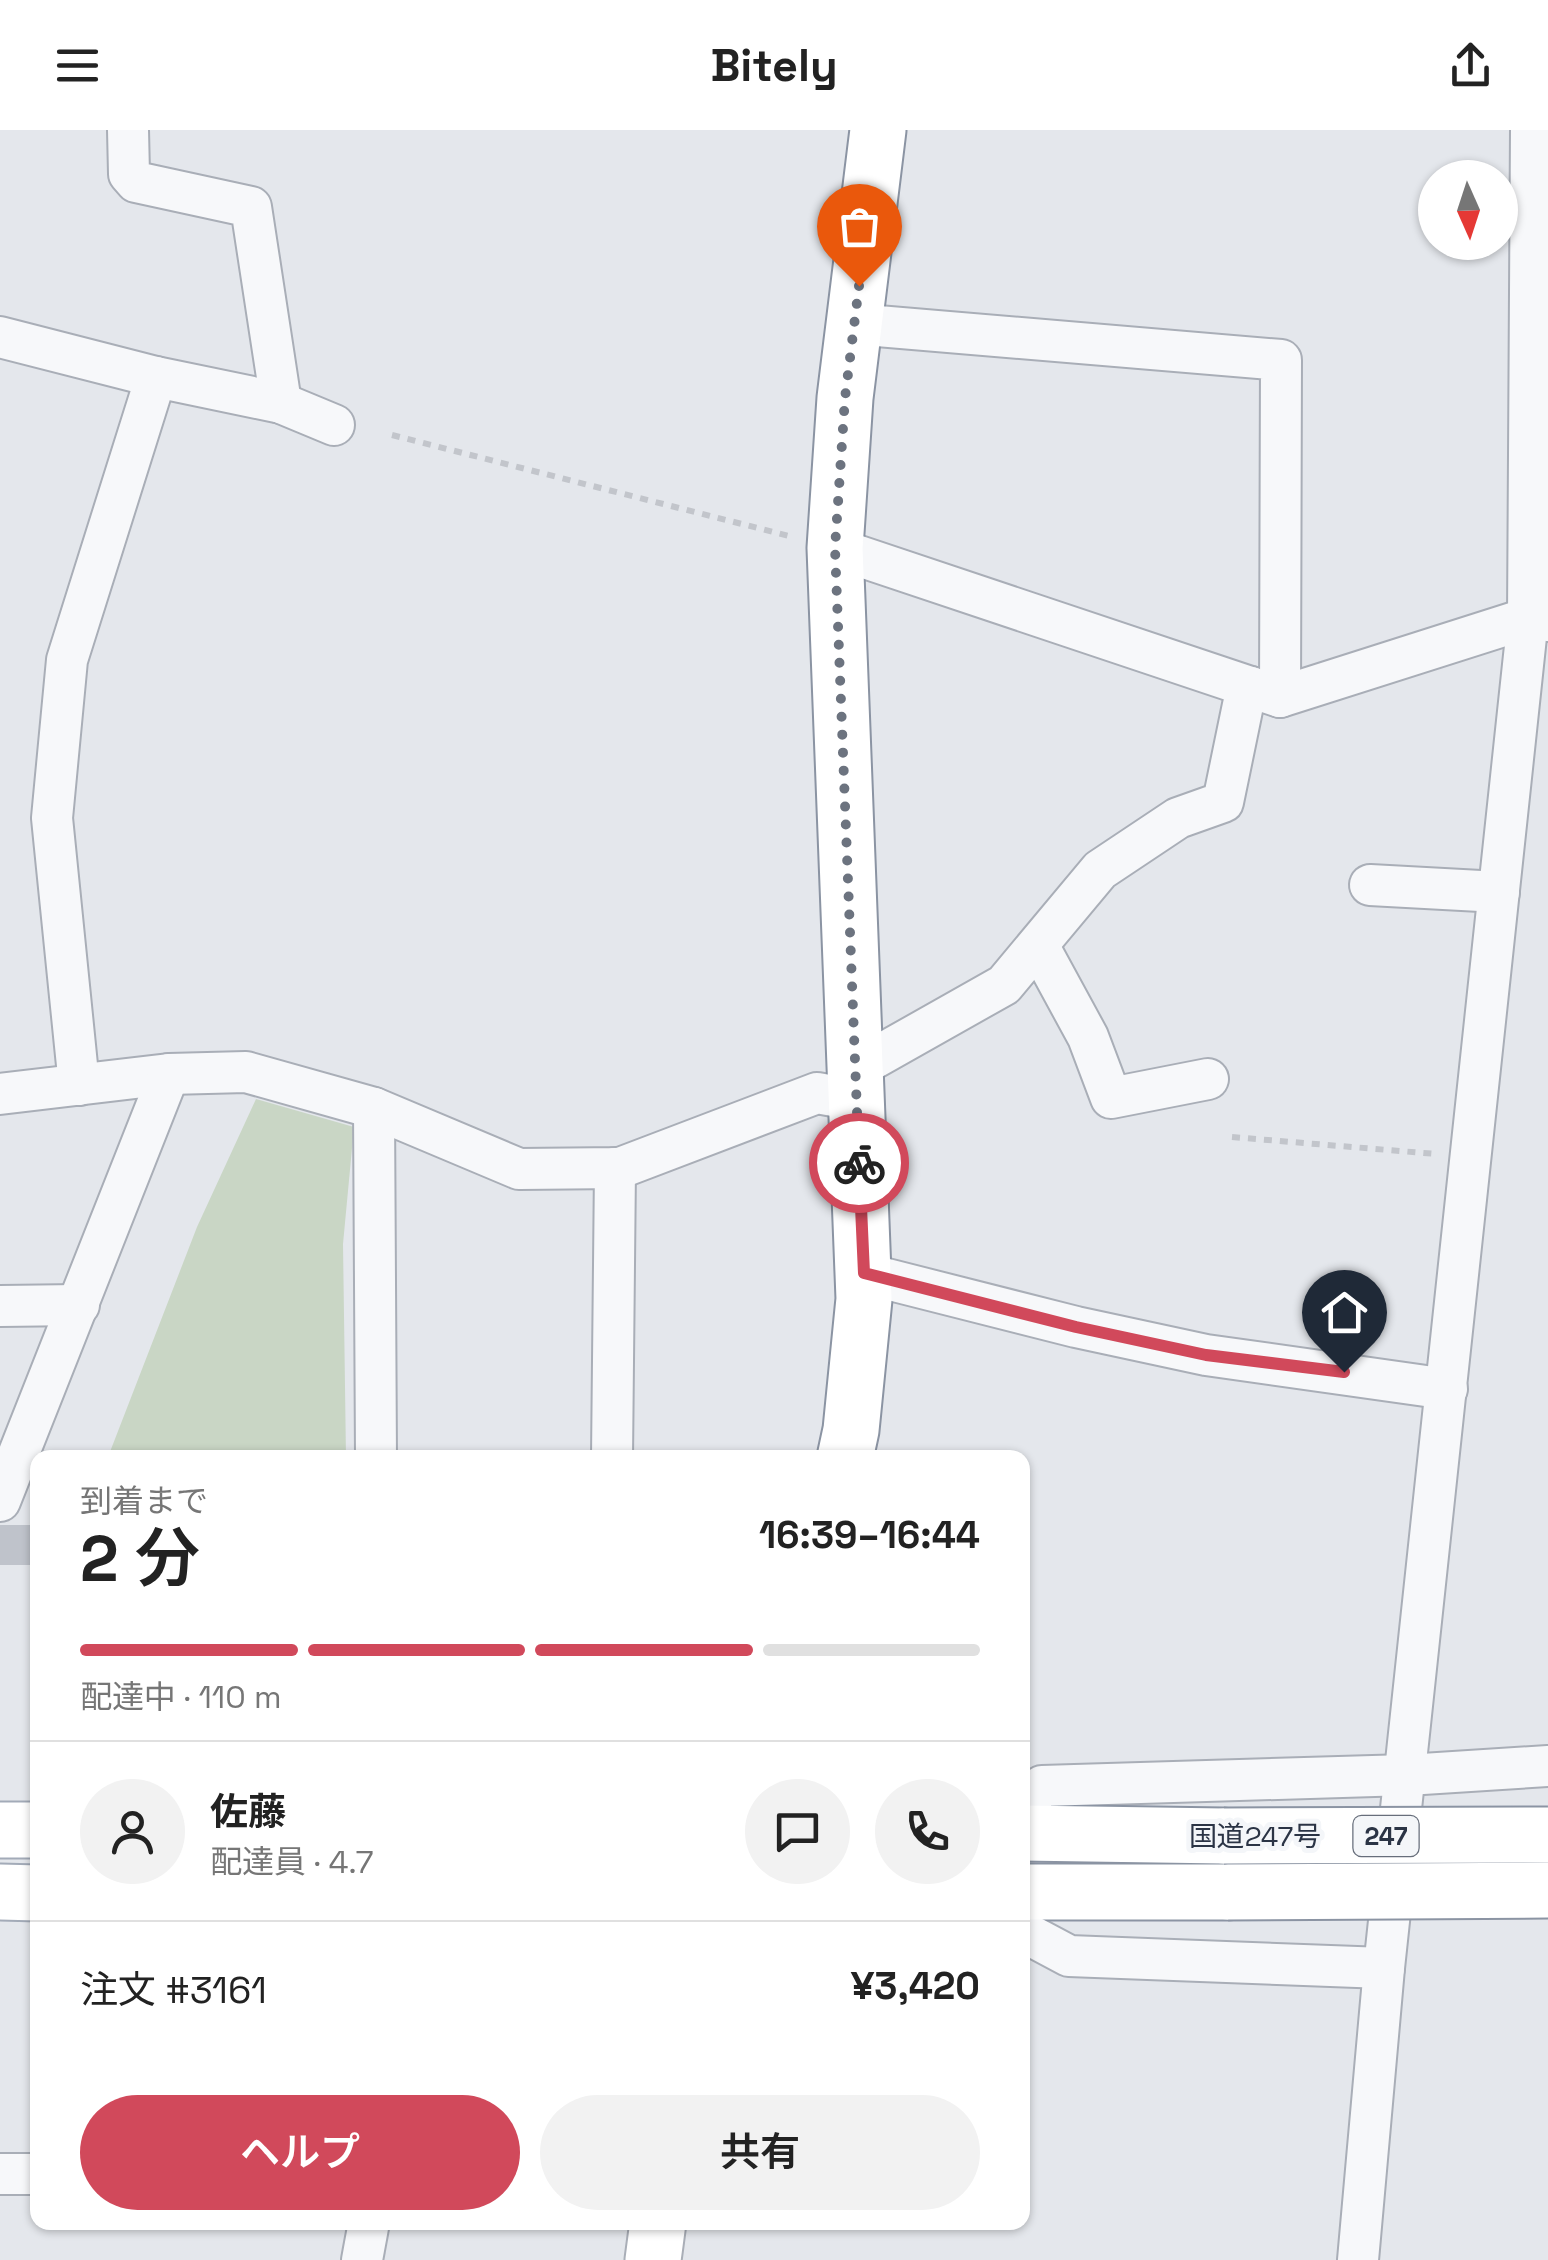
<!DOCTYPE html>
<html lang="ja">
<head>
<meta charset="utf-8">
<style>
	body { margin:0; font-family:"Space Grotesk","Noto Sans JP",sans-serif; background:#f2f2f2; color:#222; height:100vh; display:flex; flex-direction:column; font-size:38px; white-space:nowrap }
	* { box-sizing:border-box; margin:0 }
	p { font-size:32px; color:#767676 }
	.icon { flex:none; width:55px; height:55px; fill:none; stroke:currentColor; stroke-width:2; stroke-linecap:round; stroke-linejoin:round }
	.map { position:relative; flex:1; overflow:hidden }
	.details { position:absolute; left:30px; top:1320px; width:1000px; height:780px; display:flex; flex-direction:column; background:#fff; border-radius:20px; box-shadow:0 2px 8px #0004 }
	.details>* { flex:none }
	.needle { width:65px; rotate:177deg }
	.controls { position:absolute; left:1418px; top:30px; display:grid; gap:20px }
	.controls a { display:grid; place-items:center; width:100px; height:100px; border-radius:50%; background:#fff; box-shadow:0 2px 8px #0004; font-size:50px }
	.pin { position:absolute; display:grid; place-items:center; width:85px; height:85px; color:#fff; margin:-102px -42px; border-radius:50% 50% 50% 0; rotate:-45deg; box-shadow:0 0 10px #0007 }
	.pin .icon { rotate:45deg }
	.courier { position:absolute; display:grid; place-items:center; width:100px; height:100px; margin:-50px; border:8px solid #d1495b; border-radius:50%; background:#fff; color:#222; box-shadow:0 2px 12px #0007 }
	.summary em { font-style:normal; font-weight:600 }
	.summary div { display:flex; flex-direction:column-reverse }
	.summary { display:flex; align-items:center; justify-content:space-between; height:170px; padding:0 50px }
	h1 { font-size:65px; font-weight:600; line-height:75px }
	.bar { display:grid; grid-template-columns:repeat(4,1fr); gap:15px 10px; align-content:center; height:120px; padding:0 50px }
	.bar i { height:12px; border-radius:8px; background:#e0e0e0 }
	.bar .current { background:#d1495b }
	.bar p { grid-column:span 4 }
	.line { display:flex; align-items:center; gap:25px; padding:0 50px; border-top:2px solid #e0e0e0 }
	.line div { flex:1 }
	.round { display:grid; place-items:center; flex:none; width:105px; height:105px; border-radius:52px; background:#f2f2f2 }
	.button { display:flex; gap:20px; margin-top:auto; padding:20px 50px }
	.button a { flex:1; height:115px; border-radius:60px; background:#d1495b; color:#fff; font-size:40px; font-weight:600; line-height:115px; text-align:center }
	.button a+a { background:#f2f2f2; color:#222 }
	header { display:flex; justify-content:space-between; align-items:center; height:130px; padding:0 50px; background:#fff; font-size:45px; font-weight:600 }
	.map>svg:first-child { display:block }
	.green { fill:#c9d6c5 }
	.lines { fill:none; stroke-linecap:round; stroke-linejoin:round }
	.minor-tunnel { stroke:#bfc3cb; stroke-width:40; stroke-dasharray:40 20; stroke-linecap:butt }
	.minor-casing { stroke:#a9aeb7; stroke-width:44 }
	.secondary-casing { stroke:#a9aeb7; stroke-width:59 }
	.primary-casing { stroke:#a3abb8; stroke-width:59 }
	.trunk-casing { stroke:#8b94a3; stroke-width:59 }
	.path { stroke:#c2c5cb; stroke-width:6; stroke-dasharray:8 8; stroke-linecap:butt }
	.minor { stroke:#f7f8fa; stroke-width:40 }
	.secondary { stroke:#fff; stroke-width:55 }
	.primary { stroke:#fff; stroke-width:55 }
	.trunk { stroke:#fff; stroke-width:55 }
	.trunk-bridge-casing { stroke:#8b94a3; stroke-width:59; stroke-linecap:butt }
	.trunk-bridge { stroke:#fff; stroke-width:55 }
	.done { stroke:#6c737f; stroke-width:10; stroke-dasharray:0 18 }
	.route { stroke:#d1495b; stroke-width:12 }
	.labels { text-anchor:middle; stroke-width:10; stroke-linejoin:round; paint-order:stroke }
	.shield { fill:#f4f6f9; stroke:#676e7b; stroke-width:2.5 }
	.shield-label { font-size:25px; font-weight:bold; fill:#2b3445 }
	.street-label { font-size:28px; fill:#2b3445; stroke:#f4f6f9 }
</style>
</head>
<body>
<header><svg class="icon" aria-label="menu" viewBox="0 0 24 24"><path d="M4 6h16M4 12h16M4 18h16"/></svg>Bitely<svg class="icon" aria-label="share" viewBox="0 0 24 24"><path d="M12 15V3M7 8l5-5 5 5M5 13v7h14v-7"/></svg></header>
<div class="map">
<svg width="1548" height="2130" viewBox="0 0 1548 2130">
	<rect width="100%" height="100%" fill="#e4e7ec"/>
	<path class="green" d="M256,969L354,997L343,1114L346,1327H108L197,1097Z"/>
	<g class="lines">
		<path class="minor-tunnel" d="M0,1415H38"/>
		<defs>
			<g id="minor">
				<path d="M128,0L129,44L136,52L251,77L281,273"/>
				<path d="M854,194L1281,230L1280,567"/>
				<path d="M0,207L156,247L281,273L334,295"/>
				<path d="M835,418L1280,567L1528,488L1548,491"/>
				<path d="M1370,755L1499,762"/>
				<path d="M1038,815L1088,907L1111,968L1208,949"/>
				<path d="M855,939L1004,855L1100,740L1178,688L1223,672L1243,575L1251,557"/>
				<path d="M79,955L52,688L67,530L156,247"/>
				<path d="M0,964L169,944L246,942L374,978L519,1039L620,1038L817,963L856,970"/>
				<path d="M374,978L376,1328"/>
				<path d="M863,1143L1076,1197L1206,1225L1447,1259"/>
				<path d="M0,1176L79,1175"/>
				<path d="M612,1328L615,1038"/>
				<path d="M0,1371L169,944"/>
				<path d="M1022,1678L1042,1656L1407,1645L1548,1636"/>
				<path d="M1022,1801L1069,1826L1384,1838"/>
				<path d="M0,2044H38"/>
				<path d="M362,2130L369,2092"/>
				<path d="M1358,2130L1384,1838L1528,488L1531,0"/>
			</g>
			<path id="secondary" d="M653,2130L658,2092"/>
			<g id="primary">
				<path d="M0,1700H38"/>
				<path d="M0,1762L38,1763"/>
			</g>
			<g id="trunk">
				<path d="M845,1328L851,1300L864,1169L835,418L845,268L878,0"/>
				<path d="M1022,1703L1224,1706"/>
				<path d="M1022,1762H1228"/>
			</g>
		</defs>
		<use href="#minor" class="minor-casing"/>
		<use href="#secondary" class="secondary-casing"/>
		<use href="#primary" class="primary-casing"/>
		<use href="#trunk" class="trunk-casing"/>
		<g class="path">
			<path d="M392,305L793,407"/>
			<path d="M1232,1007L1436,1024"/>
		</g>
		<use href="#minor" class="minor"/>
		<use href="#secondary" class="secondary"/>
		<use href="#primary" class="primary"/>
		<use href="#trunk" class="trunk"/>
		<defs>
			<g id="trunk-bridge">
				<path d="M1224,1706L1548,1705"/>
				<path d="M1228,1762L1548,1760"/>
			</g>
		</defs>
		<use href="#trunk-bridge" class="trunk-bridge-casing"/>
		<use href="#trunk-bridge" class="trunk-bridge"/>
	</g>
	<g class="lines">
		<path class="done" d="M859,156L845,268L835,418L859,1033"/>
		<path class="route" d="M859,1033L864,1143L1076,1197L1206,1225L1344,1242"/>
	</g>
	<g class="labels">
		<rect class="shield" x="1353.5" y="1686" width="65" height="40" rx="8"/>
		<g class="shield-label">
			<text x="1386" y="1715">247</text>
		</g>
		<g class="street-label">
			<text x="1255" y="1716">国道247号</text>
		</g>
	</g>
</svg>
<div class="controls">
<a><svg class="needle" viewBox="-14 -14 28 28"><path d="M0-13l5 13h-10z" fill="#e53935"/><path d="M0 13l5-13h-10z" fill="#767676"/></svg></a>
</div>
<div class="pin" style="left:859px;top:156px;background:#ea580c"><svg class="icon" aria-label="bag" viewBox="0 0 24 24"><path d="M5 8h14l-1 12H6zM9 8a3 3 0 0 1 6 0"/></svg></div>
<div class="pin" style="left:1344px;top:1242px;background:#1f2937"><svg class="icon" aria-label="home" viewBox="0 0 24 24"><path d="M3 11l9-7 9 7M6 9v11h12V9"/></svg></div>
<div class="courier" style="left:859px;top:1033px"><svg class="icon" aria-label="bike" viewBox="0 0 24 24"><circle cx="6" cy="16" r="4"/><circle cx="18" cy="16" r="4"/><path d="M6 16l4-8h5l3 8M10 8l3 8H6M13 5h3"/></svg></div>
<section class="details">
<div class="summary"><div><h1>2 分</h1><p>到着まで</p></div><em>16:39–16:44</em></div>
<div class="bar"><i class="current"></i><i class="current"></i><i class="current"></i><i></i><p>配達中 · 110 m</p></div>
<div class="line" style="height:180px"><a class="round"><svg class="icon" aria-label="person" viewBox="0 0 24 24"><circle cx="12" cy="8" r="4"/><path d="M4 21q1-7 8-7t8 7"/></svg></a><div><b>佐藤</b><p>配達員 · 4.7</p></div><a class="round"><svg class="icon" aria-label="chat" viewBox="0 0 24 24"><path d="M4 5h16v11H9l-5 4z"/></svg></a><a class="round"><svg class="icon" aria-label="phone" viewBox="0 0 24 24"><path d="M5 4h4l2 5-3 2q2 4 5 5l2-3 5 2v4C11 20 4 13 5 4z"/></svg></a></div>
<div class="line" style="height:130px"><div>注文 #3161</div><b>¥3,420</b></div>
<div class="button"><a>ヘルプ</a><a>共有</a></div>
</section>
</div>
</body>
</html>
